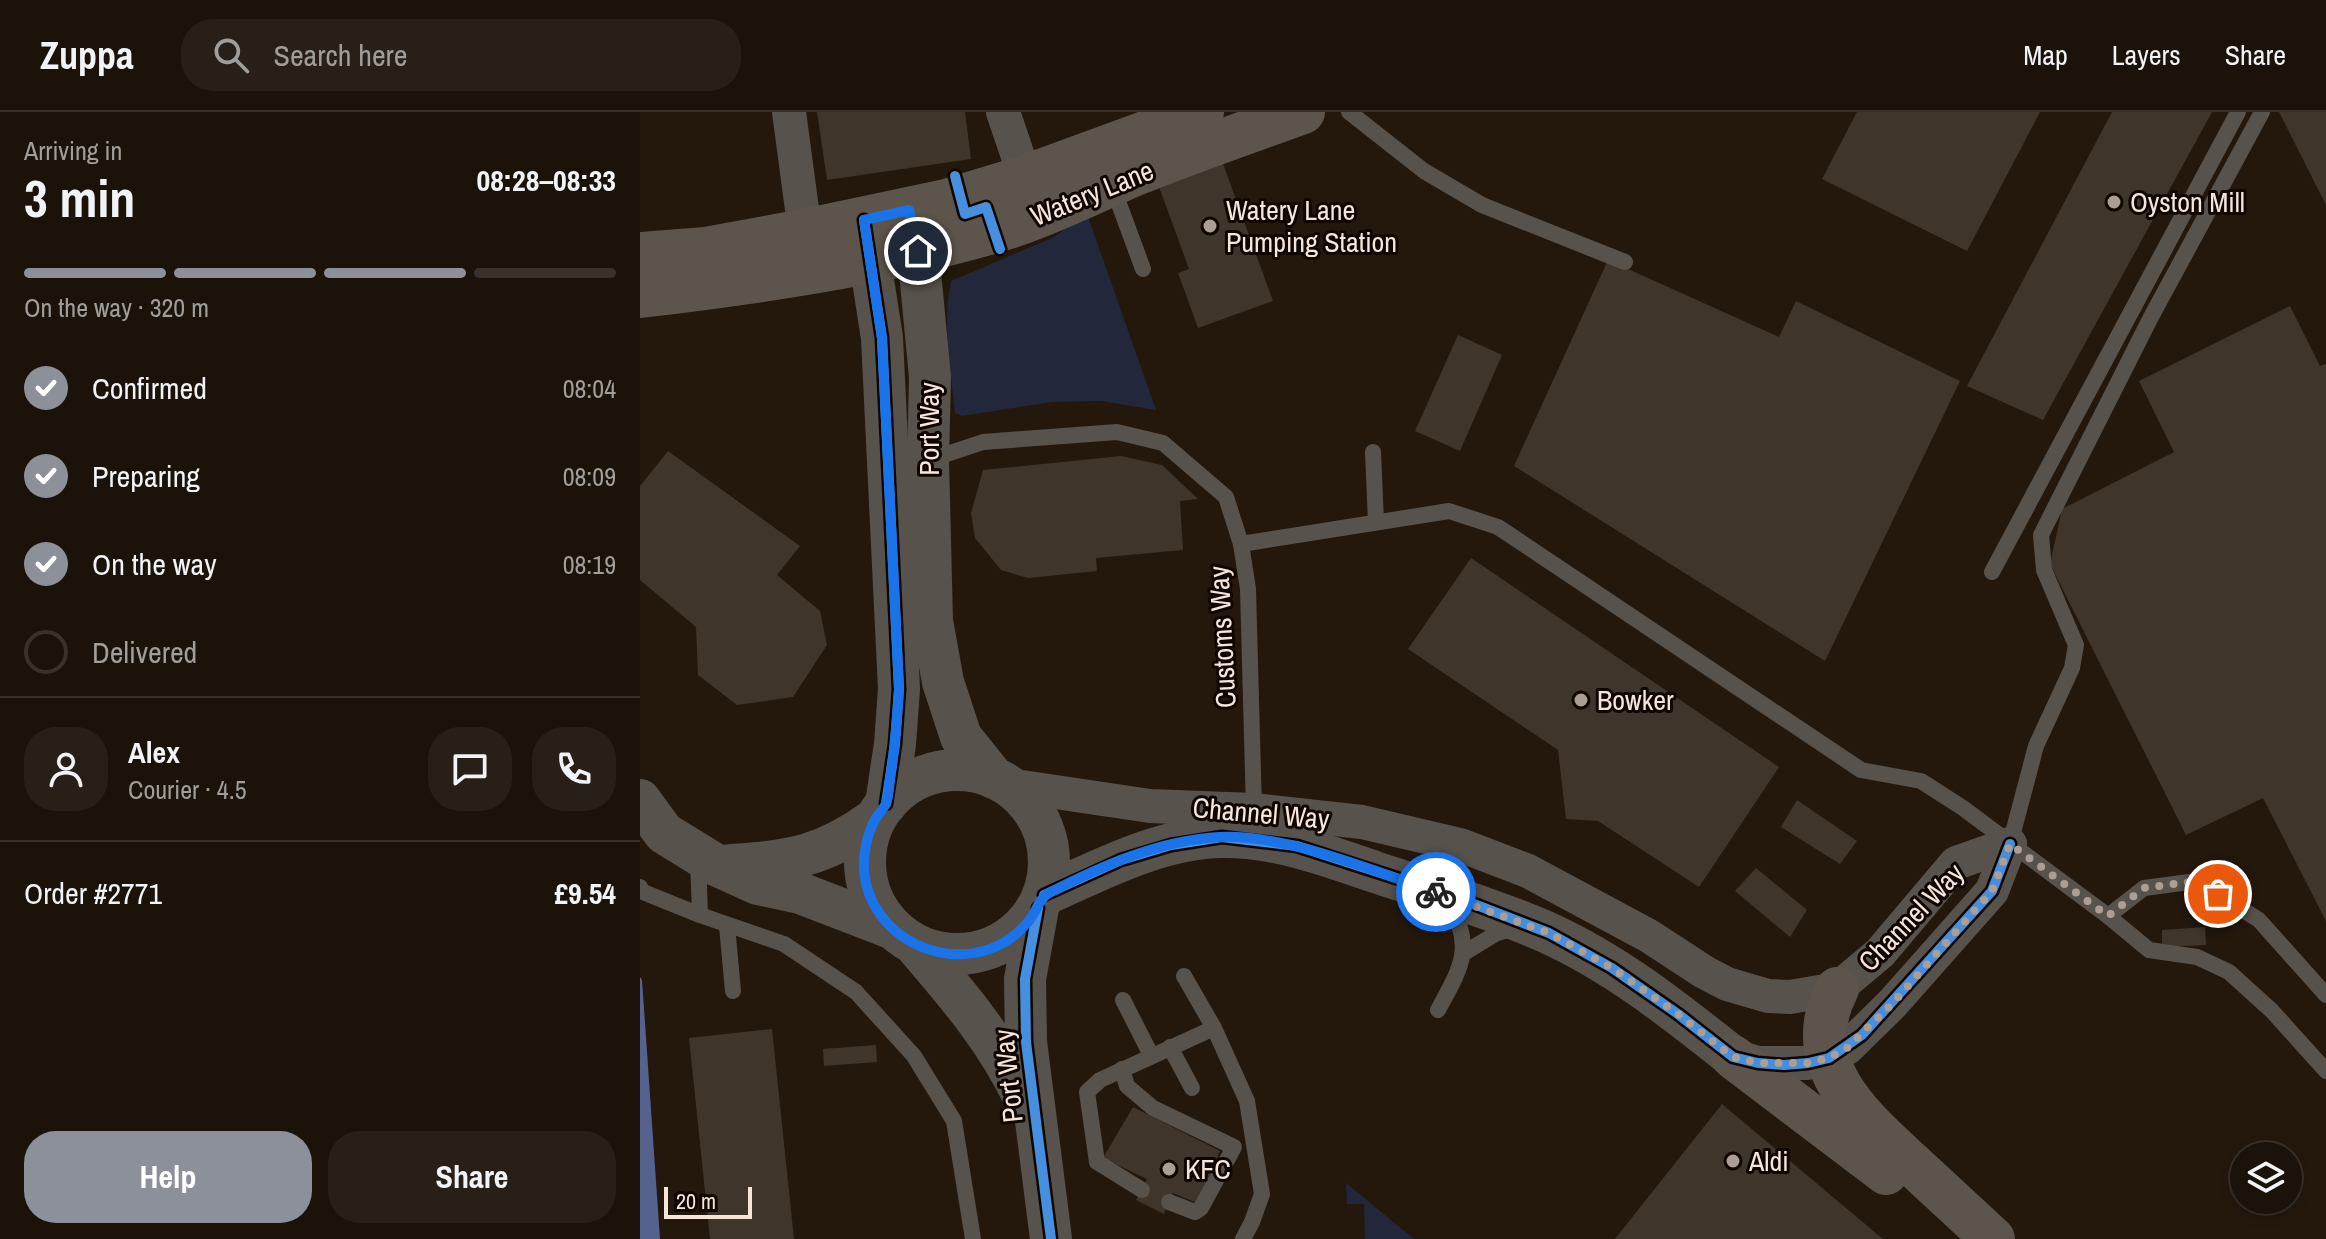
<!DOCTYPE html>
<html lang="en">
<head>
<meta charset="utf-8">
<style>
	body { margin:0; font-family:"Archivo Narrow",sans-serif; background:#282018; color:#f1f3f6; height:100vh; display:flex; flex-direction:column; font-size:30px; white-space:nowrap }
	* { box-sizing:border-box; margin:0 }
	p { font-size:26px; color:#a09e9c }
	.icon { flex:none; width:44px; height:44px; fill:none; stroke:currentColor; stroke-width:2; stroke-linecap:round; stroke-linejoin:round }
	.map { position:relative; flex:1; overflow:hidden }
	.panel { display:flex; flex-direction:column; background:#1b120a; width:640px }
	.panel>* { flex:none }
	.fabs { position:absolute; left:1590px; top:1030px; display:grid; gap:16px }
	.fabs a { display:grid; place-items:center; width:72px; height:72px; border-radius:50%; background:#1b120a; box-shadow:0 4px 12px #0003,0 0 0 2px #39322b; font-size:40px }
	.scale { position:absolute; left:24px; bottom:20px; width:88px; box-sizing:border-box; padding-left:8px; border:4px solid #f6e6d9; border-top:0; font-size:22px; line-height:28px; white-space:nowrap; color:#f6e6d9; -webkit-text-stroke:6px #0f0601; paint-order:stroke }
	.pin { position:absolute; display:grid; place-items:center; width:68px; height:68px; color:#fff; margin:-34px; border:4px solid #fff; border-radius:50%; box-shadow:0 2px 8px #0007 }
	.courier { position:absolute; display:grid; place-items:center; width:80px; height:80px; margin:-40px; border:6px solid #1a73e8; border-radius:50%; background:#fff; color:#222; box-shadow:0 2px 10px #0007 }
	.headline em { font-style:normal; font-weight:700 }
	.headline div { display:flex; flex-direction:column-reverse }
	.headline { display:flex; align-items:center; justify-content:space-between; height:136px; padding:0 24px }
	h1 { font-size:52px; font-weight:700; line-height:60px }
	.bar { display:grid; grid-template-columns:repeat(4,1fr); gap:12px 8px; align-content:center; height:96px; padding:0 24px }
	.bar i { height:10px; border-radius:6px; background:#39322b }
	.bar .selected { background:#8c9099 }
	.bar p { grid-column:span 4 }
	.line { display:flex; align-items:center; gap:20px; padding:0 24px; border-top:2px solid #39322b }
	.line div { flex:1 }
	.round { display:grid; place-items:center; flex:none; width:84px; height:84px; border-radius:32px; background:#282018 }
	ol { padding:0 24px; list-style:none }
	li { display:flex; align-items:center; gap:24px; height:88px }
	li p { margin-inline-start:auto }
	li .icon { padding:8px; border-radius:50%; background:#8c9099; color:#fff; stroke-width:4 }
	li:last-child { color:#a09e9c }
	li i { width:44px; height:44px; border:4px solid #39322b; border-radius:50% }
	.primary-button { display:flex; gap:16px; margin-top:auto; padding:16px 24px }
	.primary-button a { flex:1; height:92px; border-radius:32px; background:#8c9099; color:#fff; font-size:32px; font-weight:700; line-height:92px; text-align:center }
	.primary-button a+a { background:#282018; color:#f1f3f6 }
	header { display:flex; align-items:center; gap:48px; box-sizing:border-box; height:112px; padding:0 40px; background:#1b120a; border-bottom:2px solid #39322b }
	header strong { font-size:38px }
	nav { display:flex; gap:44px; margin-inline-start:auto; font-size:28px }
	.search { width:560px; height:72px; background:#282018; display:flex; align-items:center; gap:20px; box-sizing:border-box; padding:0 28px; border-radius:32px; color:#a09e9c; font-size:30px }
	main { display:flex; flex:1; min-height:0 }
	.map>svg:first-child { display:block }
	.green { fill:#22273c }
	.water { fill:#56628e }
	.building { fill:#40352a }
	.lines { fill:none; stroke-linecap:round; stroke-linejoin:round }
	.service { stroke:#58524c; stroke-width:16 }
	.minor { stroke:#58524c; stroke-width:34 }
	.tertiary { stroke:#58524c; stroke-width:42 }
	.trunk { stroke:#5d554c; stroke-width:44 }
	.cycleway-casing { stroke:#0f0601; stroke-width:15 }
	.cycleway { stroke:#468fdf; stroke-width:10 }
	.done { stroke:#ac9e92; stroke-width:8; stroke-dasharray:0 14.4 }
	.route { stroke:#1a73e8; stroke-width:10 }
	.poi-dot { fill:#ac9e92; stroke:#0f0601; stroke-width:3 }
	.labels { text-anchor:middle; stroke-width:6; stroke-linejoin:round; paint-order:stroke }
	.street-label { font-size:28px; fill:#f6e6d9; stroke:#0f0601 }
	.poi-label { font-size:28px; fill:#f6e6d9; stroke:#0f0601; text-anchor:start }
</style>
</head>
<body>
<header>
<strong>Zuppa</strong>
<div class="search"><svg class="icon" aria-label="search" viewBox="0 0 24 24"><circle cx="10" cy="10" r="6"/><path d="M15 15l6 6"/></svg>Search here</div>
<nav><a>Map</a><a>Layers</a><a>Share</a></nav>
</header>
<main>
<section class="panel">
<div class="headline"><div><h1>3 min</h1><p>Arriving in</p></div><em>08:28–08:33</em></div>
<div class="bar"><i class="selected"></i><i class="selected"></i><i class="selected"></i><i></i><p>On the way · 320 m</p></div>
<ol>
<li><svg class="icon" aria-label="check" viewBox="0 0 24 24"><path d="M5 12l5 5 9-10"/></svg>Confirmed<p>08:04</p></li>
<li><svg class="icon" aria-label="check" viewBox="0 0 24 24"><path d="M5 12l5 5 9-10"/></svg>Preparing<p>08:09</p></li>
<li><svg class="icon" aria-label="check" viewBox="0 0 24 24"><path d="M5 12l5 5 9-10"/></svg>On the way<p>08:19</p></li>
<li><i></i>Delivered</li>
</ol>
<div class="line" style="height:144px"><a class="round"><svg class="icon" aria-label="person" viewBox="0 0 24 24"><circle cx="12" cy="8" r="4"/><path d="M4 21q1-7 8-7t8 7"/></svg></a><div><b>Alex</b><p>Courier · 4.5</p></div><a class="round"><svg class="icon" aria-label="chat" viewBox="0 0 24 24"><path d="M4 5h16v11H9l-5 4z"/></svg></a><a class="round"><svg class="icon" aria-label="phone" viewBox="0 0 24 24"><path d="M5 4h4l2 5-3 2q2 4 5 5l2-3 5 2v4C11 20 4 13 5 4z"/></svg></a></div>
<div class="line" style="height:104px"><div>Order #2771</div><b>£9.54</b></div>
<div class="primary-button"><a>Help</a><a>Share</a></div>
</section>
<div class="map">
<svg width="1686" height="1127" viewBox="0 0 1686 1127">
	<rect width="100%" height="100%" fill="#24180d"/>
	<g class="green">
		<path d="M447,102L516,298L461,289L412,290L322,304L315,301C311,258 302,212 311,169L412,126Z"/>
		<path d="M706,1071L774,1127H725L724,1092H707Z"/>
	</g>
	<path class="water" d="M0,865L2,868L20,1127H0Z"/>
	<g class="building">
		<path d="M177,0H325L331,47L187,68Z"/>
		<path d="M1217,0H1400L1327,139L1182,67Z"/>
		<path d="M1472,0H1572L1403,308L1327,274Z"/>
		<path d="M1639,0H1686V93Z"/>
		<path d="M582,49L633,189L558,216L538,161L549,157L518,72Z"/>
		<path d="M968,148L1139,225L1156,189L1320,269L1185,549L874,354Z"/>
		<path d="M1650,194L1680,254L1686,252V809L1623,686L1546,723L1410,452L1422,397L1534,340L1499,269Z"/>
		<path d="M818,223L862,243L820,339L775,319Z"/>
		<path d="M28,339L160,434L137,463L180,499L187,533L153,585L97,593L58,563L56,515L0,468V374Z"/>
		<path d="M481,344L522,353L558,387L540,389L543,438L456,446L457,459L388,466L361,458L335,426L331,401L343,358Z"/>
		<path d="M831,446L1139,655L1059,775L958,709L926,707L918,638L768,537Z"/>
		<path d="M1157,688L1217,729L1200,752L1141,715Z"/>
		<path d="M1116,756L1167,798L1150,825L1095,779Z"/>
		<path d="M1565,815L1566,833L1522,835V818Z"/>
		<path d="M132,917L154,1127H70L49,926Z"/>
		<path d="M236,933L237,950L184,954L183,937Z"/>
		<path d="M1082,992L1243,1127H975Z"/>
		<path d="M493,995L580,1039L557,1091L533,1081L524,1102L496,1088L507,1067L463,1046Z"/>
	</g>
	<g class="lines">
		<g class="service">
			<path d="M709,0L784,59L842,93L985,150"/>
			<path d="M472,73L503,157"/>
			<path d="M733,340L736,410"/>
			<path d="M289,348L343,330L477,320L523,331L586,385L601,432L608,477L614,698"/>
			<path d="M601,432L809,399L858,415L1221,658L1281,669L1323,696L1468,804L1509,838L1557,845L1589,860L1632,899L1686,959"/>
			<path d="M1352,460L1598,0"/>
			<path d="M1370,732L1396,634L1432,556L1436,533L1404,458L1401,423L1511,205L1622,0"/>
			<path d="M58,747L60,803L144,832L216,880L274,944L314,1009L333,1127"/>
			<path d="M0,775L3,780L60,803"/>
			<path d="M1468,804L1504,776L1557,769L1619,808L1686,883"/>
			<path d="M87,814L93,879"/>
			<path d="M824,841L857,821L876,816"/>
			<path d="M544,864L574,916L607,989L622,1082L612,1110L603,1127"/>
			<path d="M483,888L511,943"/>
			<path d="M798,898C819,859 836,835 809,793"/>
			<path d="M530,935L552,976"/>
			<path d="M482,957L487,974L513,996L594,1035L561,1096L555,1100L529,1090"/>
			<path d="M502,1078L457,1050L447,980L460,968L574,916"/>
		</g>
		<g class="minor">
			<path d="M149,0L168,142"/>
			<path d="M363,0L385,65"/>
			<path d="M368,673L510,694L614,698L722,710L820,733L888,759L1009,824L1064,860L1087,872L1128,884L1150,885L1197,877L1240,841L1316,751L1370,732"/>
			<path d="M1096,945L1118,951H1168L1189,946L1207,936L1252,892L1352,779L1370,732"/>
		</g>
		<g class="tertiary">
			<path d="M271,107L278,139L290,265L288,348L292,509L303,570L321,625L354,666"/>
			<path d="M225,116L242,226L259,577L255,632L246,692"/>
			<circle cx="317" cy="750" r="92"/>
			<path d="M0,688L24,721L76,753L118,772L160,781L251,816"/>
			<path d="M91,753C150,750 186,743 235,707"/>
			<path d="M404,783C460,758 519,726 582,725C634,724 686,743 735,760C792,779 851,796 906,820C975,851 1035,899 1093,945"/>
			<path d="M398,796L385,867L386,930L411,1127"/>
			<path d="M276,834C317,882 357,928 384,986"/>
		</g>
		<g class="trunk">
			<path d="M0,142L66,137L164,119L306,89L385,65L562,0"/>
			<path d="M0,184C119,170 237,153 352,120C402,106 450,81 498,61C552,39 608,20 663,0"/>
			<path d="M1197,877C1158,952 1222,1006 1272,1052C1299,1077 1326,1102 1353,1127"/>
			<path d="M1093,945L1246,1061"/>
		</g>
		<defs>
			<g id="cycleway">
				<path d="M315,64L325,102L346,95L360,137"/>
				<path d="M224,108L242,226L259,577L255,632L246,692"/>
				<path d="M404,783L481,748L531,733L582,725L657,734L821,787L909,821L972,856L1038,902L1093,945L1118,951L1144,953L1168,951L1189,946L1222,923L1352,779L1370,732"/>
				<path d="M398,796L385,867L386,930L411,1127"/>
			</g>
		</defs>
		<use href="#cycleway" class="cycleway-casing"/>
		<use href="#cycleway" class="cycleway"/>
	</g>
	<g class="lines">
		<path class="done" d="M796,780L909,821L972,856L1038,902L1093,945L1118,951H1168L1189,946L1207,936L1252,892L1352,779L1370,732L1468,804L1504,776L1557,769L1578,782"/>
		<path class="route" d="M278,139L269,98L224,108L242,226L259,577C257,607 255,637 250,667C249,675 249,684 246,691C244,697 239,701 236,706C227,721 223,742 224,759C230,826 308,863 365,830C373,825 382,817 388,810C396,801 399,786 409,781C461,754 520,728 580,725C646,722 733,759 796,780"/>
	</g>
	<g class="poi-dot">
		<circle cx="1474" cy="90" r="8"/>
		<circle cx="570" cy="114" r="8"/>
		<circle cx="941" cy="588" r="8"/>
		<circle cx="1093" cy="1049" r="8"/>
		<circle cx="529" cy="1057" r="8"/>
	</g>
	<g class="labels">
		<g class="street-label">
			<text transform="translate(452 81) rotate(-22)" y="10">Watery Lane</text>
			<text transform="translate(289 317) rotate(-90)" y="10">Port Way</text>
			<text transform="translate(582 525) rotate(-93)" y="10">Customs Way</text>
			<text transform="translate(621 701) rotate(5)" y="10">Channel Way</text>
			<text transform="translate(1271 805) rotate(-46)" y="10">Channel Way</text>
			<text transform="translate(368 964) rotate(-96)" y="10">Port Way</text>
		</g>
		<g class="poi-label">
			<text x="1490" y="100">Oyston Mill</text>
			<text x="586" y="108">Watery Lane<tspan x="586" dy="32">Pumping Station</tspan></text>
			<text x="957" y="598">Bowker</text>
			<text x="1109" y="1059">Aldi</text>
			<text x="545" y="1067">KFC</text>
		</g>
	</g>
</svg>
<div class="fabs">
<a><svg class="icon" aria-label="layers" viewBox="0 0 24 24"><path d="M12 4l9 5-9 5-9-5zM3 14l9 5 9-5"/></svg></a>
</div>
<div class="scale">20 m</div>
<div class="pin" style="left:1578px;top:782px;background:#ea580c"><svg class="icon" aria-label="bag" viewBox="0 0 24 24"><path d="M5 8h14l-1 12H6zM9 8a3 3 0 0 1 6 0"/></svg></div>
<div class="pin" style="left:278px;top:139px;background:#1f2937"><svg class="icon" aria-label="home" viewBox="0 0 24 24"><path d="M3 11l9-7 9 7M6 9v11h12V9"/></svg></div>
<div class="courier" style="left:796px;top:780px"><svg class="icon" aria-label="bike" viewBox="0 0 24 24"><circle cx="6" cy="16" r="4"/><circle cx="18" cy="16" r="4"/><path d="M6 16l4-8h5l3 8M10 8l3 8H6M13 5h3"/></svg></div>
</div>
</main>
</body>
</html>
